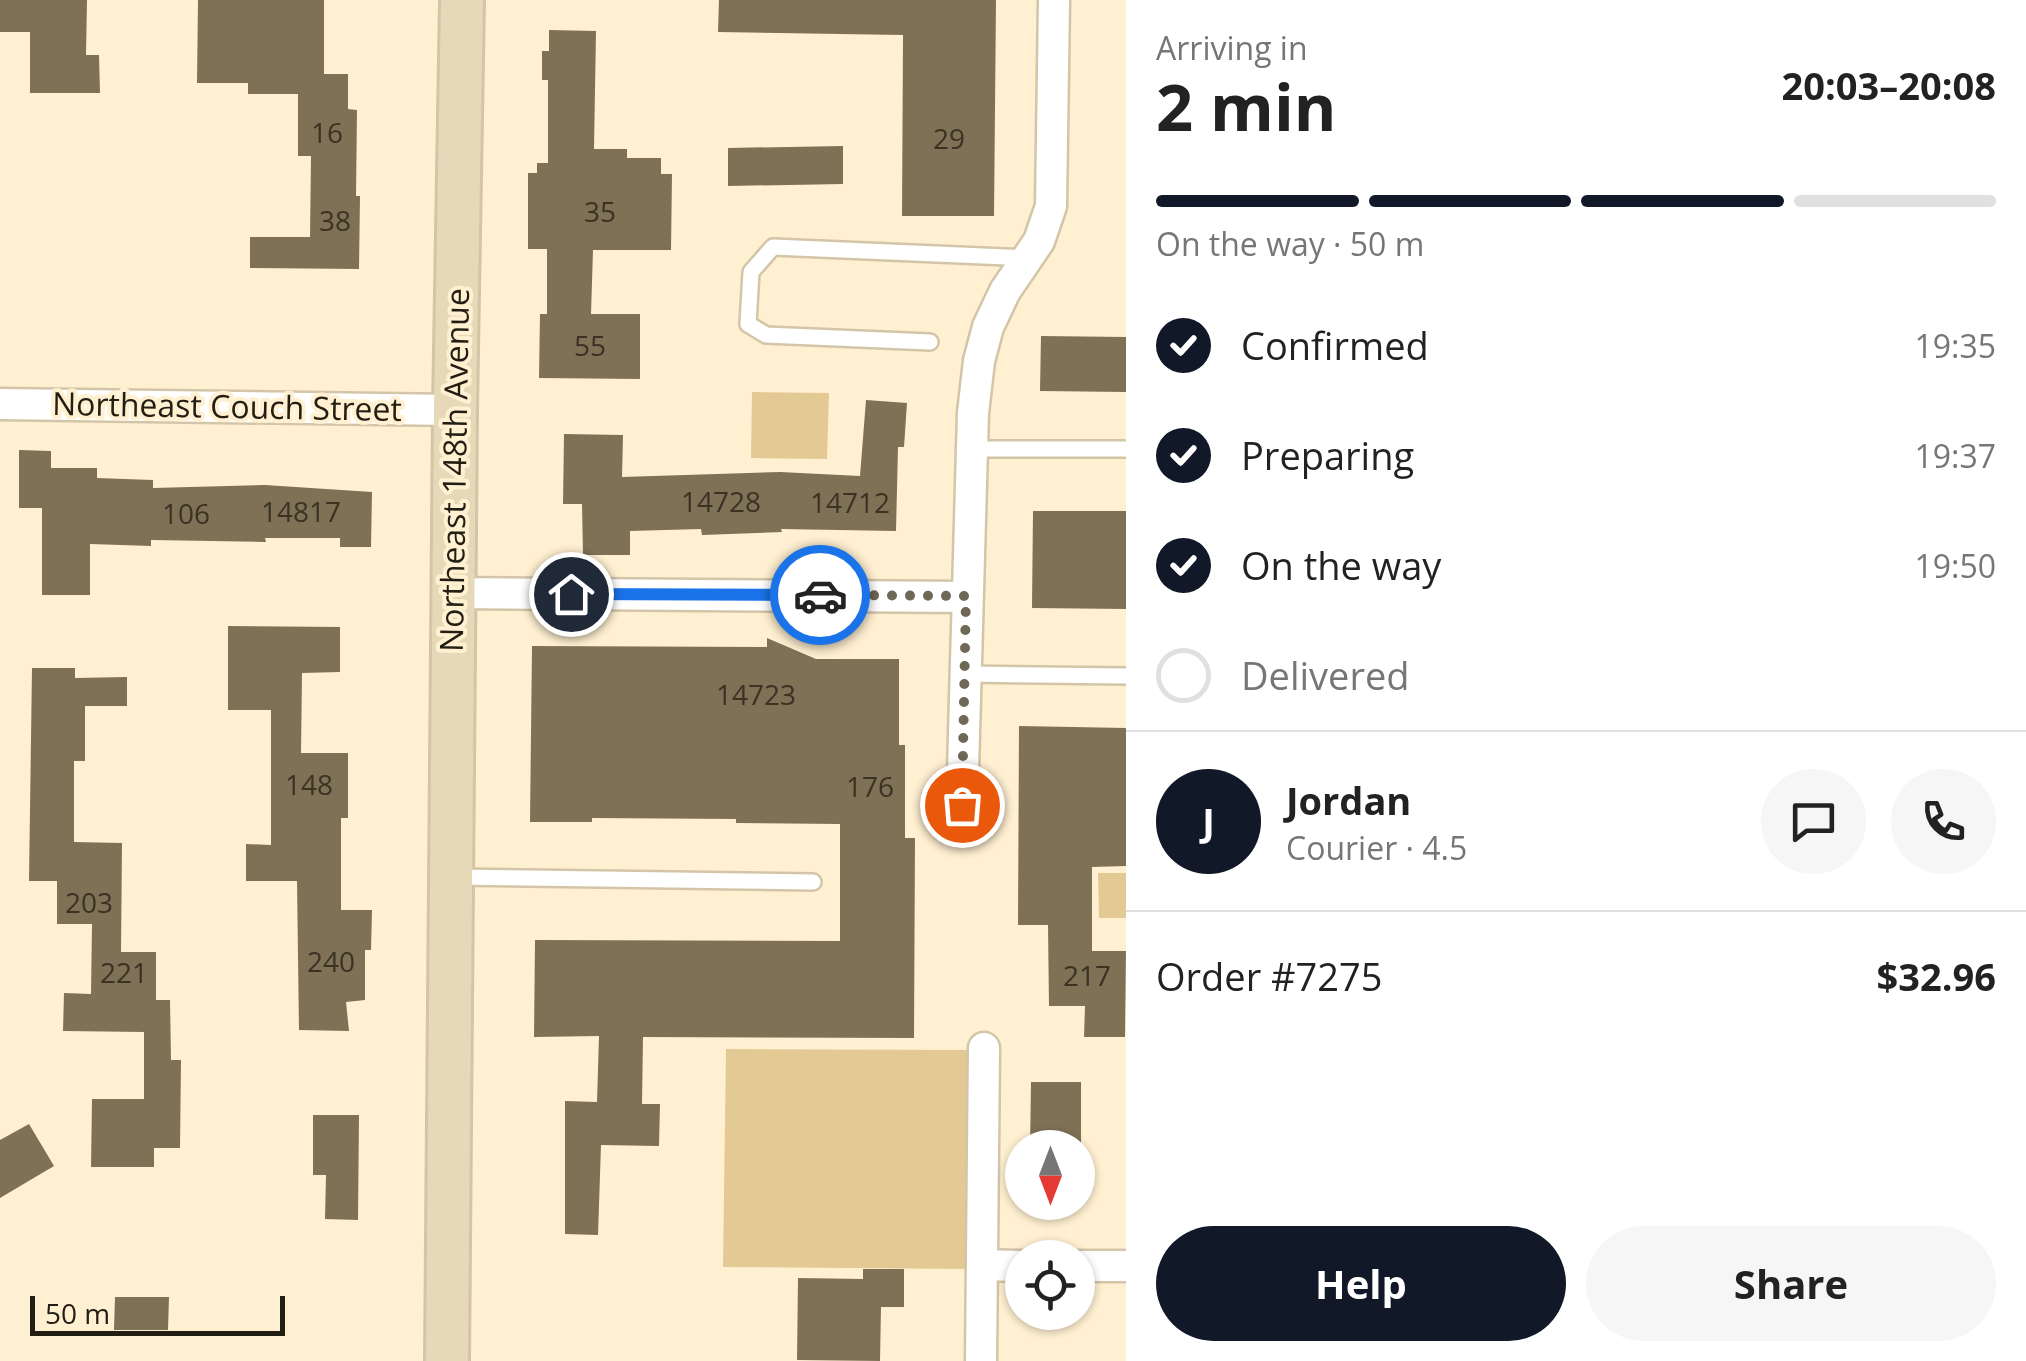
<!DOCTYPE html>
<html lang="en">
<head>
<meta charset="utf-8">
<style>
	body { margin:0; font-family:"Open Sans",sans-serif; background:#f6f6f6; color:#222; height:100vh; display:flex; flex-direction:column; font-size:38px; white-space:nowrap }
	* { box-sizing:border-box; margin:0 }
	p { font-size:32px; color:#767676 }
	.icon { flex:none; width:55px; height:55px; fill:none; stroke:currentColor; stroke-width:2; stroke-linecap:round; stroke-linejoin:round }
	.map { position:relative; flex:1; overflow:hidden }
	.details { display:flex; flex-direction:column; background:#fff; width:900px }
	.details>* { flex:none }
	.needle { width:65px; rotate:180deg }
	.tools { position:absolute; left:1005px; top:1130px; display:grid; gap:20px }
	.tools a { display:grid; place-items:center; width:90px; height:90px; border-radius:50%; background:#fff; box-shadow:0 2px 8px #0004; font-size:50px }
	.scale { position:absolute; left:30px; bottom:25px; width:255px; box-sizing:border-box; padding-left:10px; border:5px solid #231e13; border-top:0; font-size:28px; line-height:35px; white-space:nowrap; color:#231e13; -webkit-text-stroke:8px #fff0d1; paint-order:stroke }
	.pin { position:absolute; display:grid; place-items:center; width:85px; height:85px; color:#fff; margin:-42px; border:5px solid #fff; border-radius:50%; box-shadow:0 2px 10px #0007 }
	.courier { position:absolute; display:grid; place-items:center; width:100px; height:100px; margin:-50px; border:8px solid #1a73e8; border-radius:50%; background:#fff; color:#222; box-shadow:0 2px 12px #0007 }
	.head em { font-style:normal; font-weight:700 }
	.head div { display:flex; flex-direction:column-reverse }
	.head { display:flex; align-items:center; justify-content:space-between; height:170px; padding:0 30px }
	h1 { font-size:65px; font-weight:700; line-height:75px }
	.bar { display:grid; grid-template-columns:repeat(4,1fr); gap:15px 10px; align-content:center; height:120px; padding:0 30px }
	.bar i { height:12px; border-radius:8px; background:#e0e0e0 }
	.bar .current { background:#111827 }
	.bar p { grid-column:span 4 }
	.line { display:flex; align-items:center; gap:25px; padding:0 30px; border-top:2px solid #e0e0e0 }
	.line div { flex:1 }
	.round { display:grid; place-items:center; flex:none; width:105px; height:105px; border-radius:52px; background:#f6f6f6 }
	ol { padding:0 30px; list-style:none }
	li { display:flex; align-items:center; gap:30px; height:110px }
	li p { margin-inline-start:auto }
	li .icon { padding:10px; border-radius:50%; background:#111827; color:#fff; stroke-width:4 }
	li:last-child { color:#767676 }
	li i { width:55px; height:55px; border:5px solid #e0e0e0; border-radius:50% }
	.button { display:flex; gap:20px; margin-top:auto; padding:20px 30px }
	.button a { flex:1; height:115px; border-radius:60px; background:#111827; color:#fff; font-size:40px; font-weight:700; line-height:115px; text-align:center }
	.button a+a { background:#f6f6f6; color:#222 }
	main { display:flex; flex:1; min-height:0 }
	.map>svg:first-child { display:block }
	.green { fill:#e3c994 }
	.building { fill:#7f7156 }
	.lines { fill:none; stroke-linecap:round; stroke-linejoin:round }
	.service-casing { stroke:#d3c5a7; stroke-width:20 }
	.minor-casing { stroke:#d3c5a7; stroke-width:35 }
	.secondary-casing { stroke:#d3c5a7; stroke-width:48 }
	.service { stroke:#fff; stroke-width:15 }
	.minor { stroke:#fff; stroke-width:30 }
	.secondary { stroke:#e6d9b8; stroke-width:42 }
	.done { stroke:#706856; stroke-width:10; stroke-dasharray:0 18 }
	.route { stroke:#1a73e8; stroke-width:12 }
	.labels { text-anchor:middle; stroke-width:8; stroke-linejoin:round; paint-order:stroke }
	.number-label { font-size:28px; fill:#3a3324 }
	.street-label { font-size:32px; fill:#231e13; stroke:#fff0d1 }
</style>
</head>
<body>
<main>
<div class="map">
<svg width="1126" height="1361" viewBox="0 0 1126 1361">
	<rect width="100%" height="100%" fill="#fff0d1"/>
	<g class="green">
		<path d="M752,392L829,393L827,459L751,458Z"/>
		<path d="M1098,873H1126V918H1099Z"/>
		<path d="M726,1049L971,1050L968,1269L723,1267Z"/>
	</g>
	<g class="building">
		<path d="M0,0H87L86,55H99L100,93H30V32H0Z"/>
		<path d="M198,0H324V74H348V109L357,110L356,196H360L359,269L250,268V237H310L311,156H298V94H248V83H197Z"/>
		<path d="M719,0H996L994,216H902L903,35L718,32Z"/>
		<path d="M549,30L596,31L594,149H627V158H661V174H672L671,250H593L591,314H640V379L539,378L540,314H547V249H528V173H537V163H548V80H542V51H549Z"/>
		<path d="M843,146V184L728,186V148Z"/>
		<path d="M1041,336L1126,337V392L1040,391Z"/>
		<path d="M866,400L907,403L904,447H898L896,531L781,529L782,532L702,535L701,529L630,531V555H583L582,504H563L564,434L623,435L622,477L780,472L860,476Z"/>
		<path d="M19,450L51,451V468H97V478L153,480V488L265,485L372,492L371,547H340V538H265L266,542L151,540V546L90,544V595H42V508H19Z"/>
		<path d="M1033,511H1126V609L1032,608Z"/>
		<path d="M228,626L340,627V672L302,673L301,753H348V818H341V910H372L371,950H365V1000L346,1002L349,1031L299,1030L297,881H246V844L271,845V710H228Z"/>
		<path d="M767,638L816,659H899V745H905V838H915L914,1038L643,1037L642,1104H660L659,1146L601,1145L598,1235L565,1234V1101L597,1102L599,1036L534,1037L535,940L840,941V824L736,823V819L592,818V822H530L532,646L767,647Z"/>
		<path d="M32,668H75V678L127,677V706H85V761H74V842L122,843L121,952H156V1000H170L171,1060H181L180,1148H154V1167H91L92,1099H144V1032L63,1031L64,993L91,994L92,924H57V881H29Z"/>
		<path d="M1019,726L1126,728V866L1092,867V951H1126L1125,1037H1084L1085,1006H1049L1048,925H1018Z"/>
		<path d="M1031,1082H1081V1148H1030Z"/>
		<path d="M313,1115H359L358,1220L325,1219L326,1175H313Z"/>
		<path d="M29,1124L54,1166L0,1198V1140Z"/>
		<path d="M863,1269H904V1307H881L880,1361L797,1360L798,1278L863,1279Z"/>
		<path d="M115,1297H169L168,1330H114Z"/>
	</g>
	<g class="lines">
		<defs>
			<g id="service">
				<path d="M930,342L766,335L748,324L751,272L773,247L1028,258"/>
				<path d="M972,449H1126"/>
				<path d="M965,674L1126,676"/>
				<path d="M452,877L813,882"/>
			</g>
			<g id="minor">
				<path d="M0,404L455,410"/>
				<path d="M453,593L966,597"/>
				<path d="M962,805L973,413L979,361L988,327L1005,291L1039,241L1051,206L1054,0"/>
				<path d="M982,1265L1022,1266"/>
				<path d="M1078,1266H1126"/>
				<path d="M981,1361L984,1048"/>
			</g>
			<path id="secondary" d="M447,1361L455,410L462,0"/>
		</defs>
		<use href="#service" class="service-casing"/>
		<use href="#minor" class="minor-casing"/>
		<use href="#secondary" class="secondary-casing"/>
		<use href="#service" class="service"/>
		<use href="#minor" class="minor"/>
		<use href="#secondary" class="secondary"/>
	</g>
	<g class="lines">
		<path class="done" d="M820,595L966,596L962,805"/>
		<path class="route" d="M571,594L820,595"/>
	</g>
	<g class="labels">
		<g class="number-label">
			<text x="327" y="143">16</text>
			<text x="949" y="149">29</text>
			<text x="600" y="222">35</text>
			<text x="335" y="231">38</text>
			<text x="590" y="356">55</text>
			<text x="721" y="512">14728</text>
			<text x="850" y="513">14712</text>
			<text x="301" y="522">14817</text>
			<text x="186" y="524">106</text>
			<text x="756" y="705">14723</text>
			<text x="309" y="795">148</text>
			<text x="870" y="797">176</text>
			<text x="89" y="913">203</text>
			<text x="331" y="972">240</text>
			<text x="124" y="983">221</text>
			<text x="1087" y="986">217</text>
		</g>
		<g class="street-label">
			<text transform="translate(227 407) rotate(1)" y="11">Northeast Couch Street</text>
			<text transform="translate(455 470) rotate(-89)" y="11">Northeast 148th Avenue</text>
		</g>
	</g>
</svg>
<div class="tools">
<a><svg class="needle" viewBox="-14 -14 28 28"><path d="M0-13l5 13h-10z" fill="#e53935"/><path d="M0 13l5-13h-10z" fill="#767676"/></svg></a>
<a><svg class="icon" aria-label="locate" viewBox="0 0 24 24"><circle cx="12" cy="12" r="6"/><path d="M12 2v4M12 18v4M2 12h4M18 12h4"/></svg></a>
</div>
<div class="scale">50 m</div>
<div class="pin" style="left:962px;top:805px;background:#ea580c"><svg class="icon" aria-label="bag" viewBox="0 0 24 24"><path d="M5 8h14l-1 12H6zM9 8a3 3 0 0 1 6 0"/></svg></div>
<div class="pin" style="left:571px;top:594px;background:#1f2937"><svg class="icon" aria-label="home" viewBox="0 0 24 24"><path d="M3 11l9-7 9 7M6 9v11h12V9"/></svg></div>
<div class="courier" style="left:820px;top:595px"><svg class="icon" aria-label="car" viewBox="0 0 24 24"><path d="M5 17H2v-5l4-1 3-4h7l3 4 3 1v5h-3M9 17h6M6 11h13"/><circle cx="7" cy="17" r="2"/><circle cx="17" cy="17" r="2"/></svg></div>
</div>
<section class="details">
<div class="head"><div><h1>2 min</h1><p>Arriving in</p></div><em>20:03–20:08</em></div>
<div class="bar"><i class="current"></i><i class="current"></i><i class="current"></i><i></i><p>On the way · 50 m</p></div>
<ol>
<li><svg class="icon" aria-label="check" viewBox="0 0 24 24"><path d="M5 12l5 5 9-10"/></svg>Confirmed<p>19:35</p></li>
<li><svg class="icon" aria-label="check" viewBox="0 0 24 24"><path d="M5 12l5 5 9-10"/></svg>Preparing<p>19:37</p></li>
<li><svg class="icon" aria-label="check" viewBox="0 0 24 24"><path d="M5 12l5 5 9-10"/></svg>On the way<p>19:50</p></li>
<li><i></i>Delivered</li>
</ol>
<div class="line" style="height:180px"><b class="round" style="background:#111827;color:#fff">J</b><div><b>Jordan</b><p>Courier · 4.5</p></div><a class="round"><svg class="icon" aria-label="chat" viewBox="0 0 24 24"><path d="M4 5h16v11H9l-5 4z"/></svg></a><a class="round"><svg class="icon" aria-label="phone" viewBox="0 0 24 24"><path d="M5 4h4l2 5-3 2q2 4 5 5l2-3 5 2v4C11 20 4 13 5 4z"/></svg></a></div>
<div class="line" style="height:130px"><div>Order #7275</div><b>$32.96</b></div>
<div class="button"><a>Help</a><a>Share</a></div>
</section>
</main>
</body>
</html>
